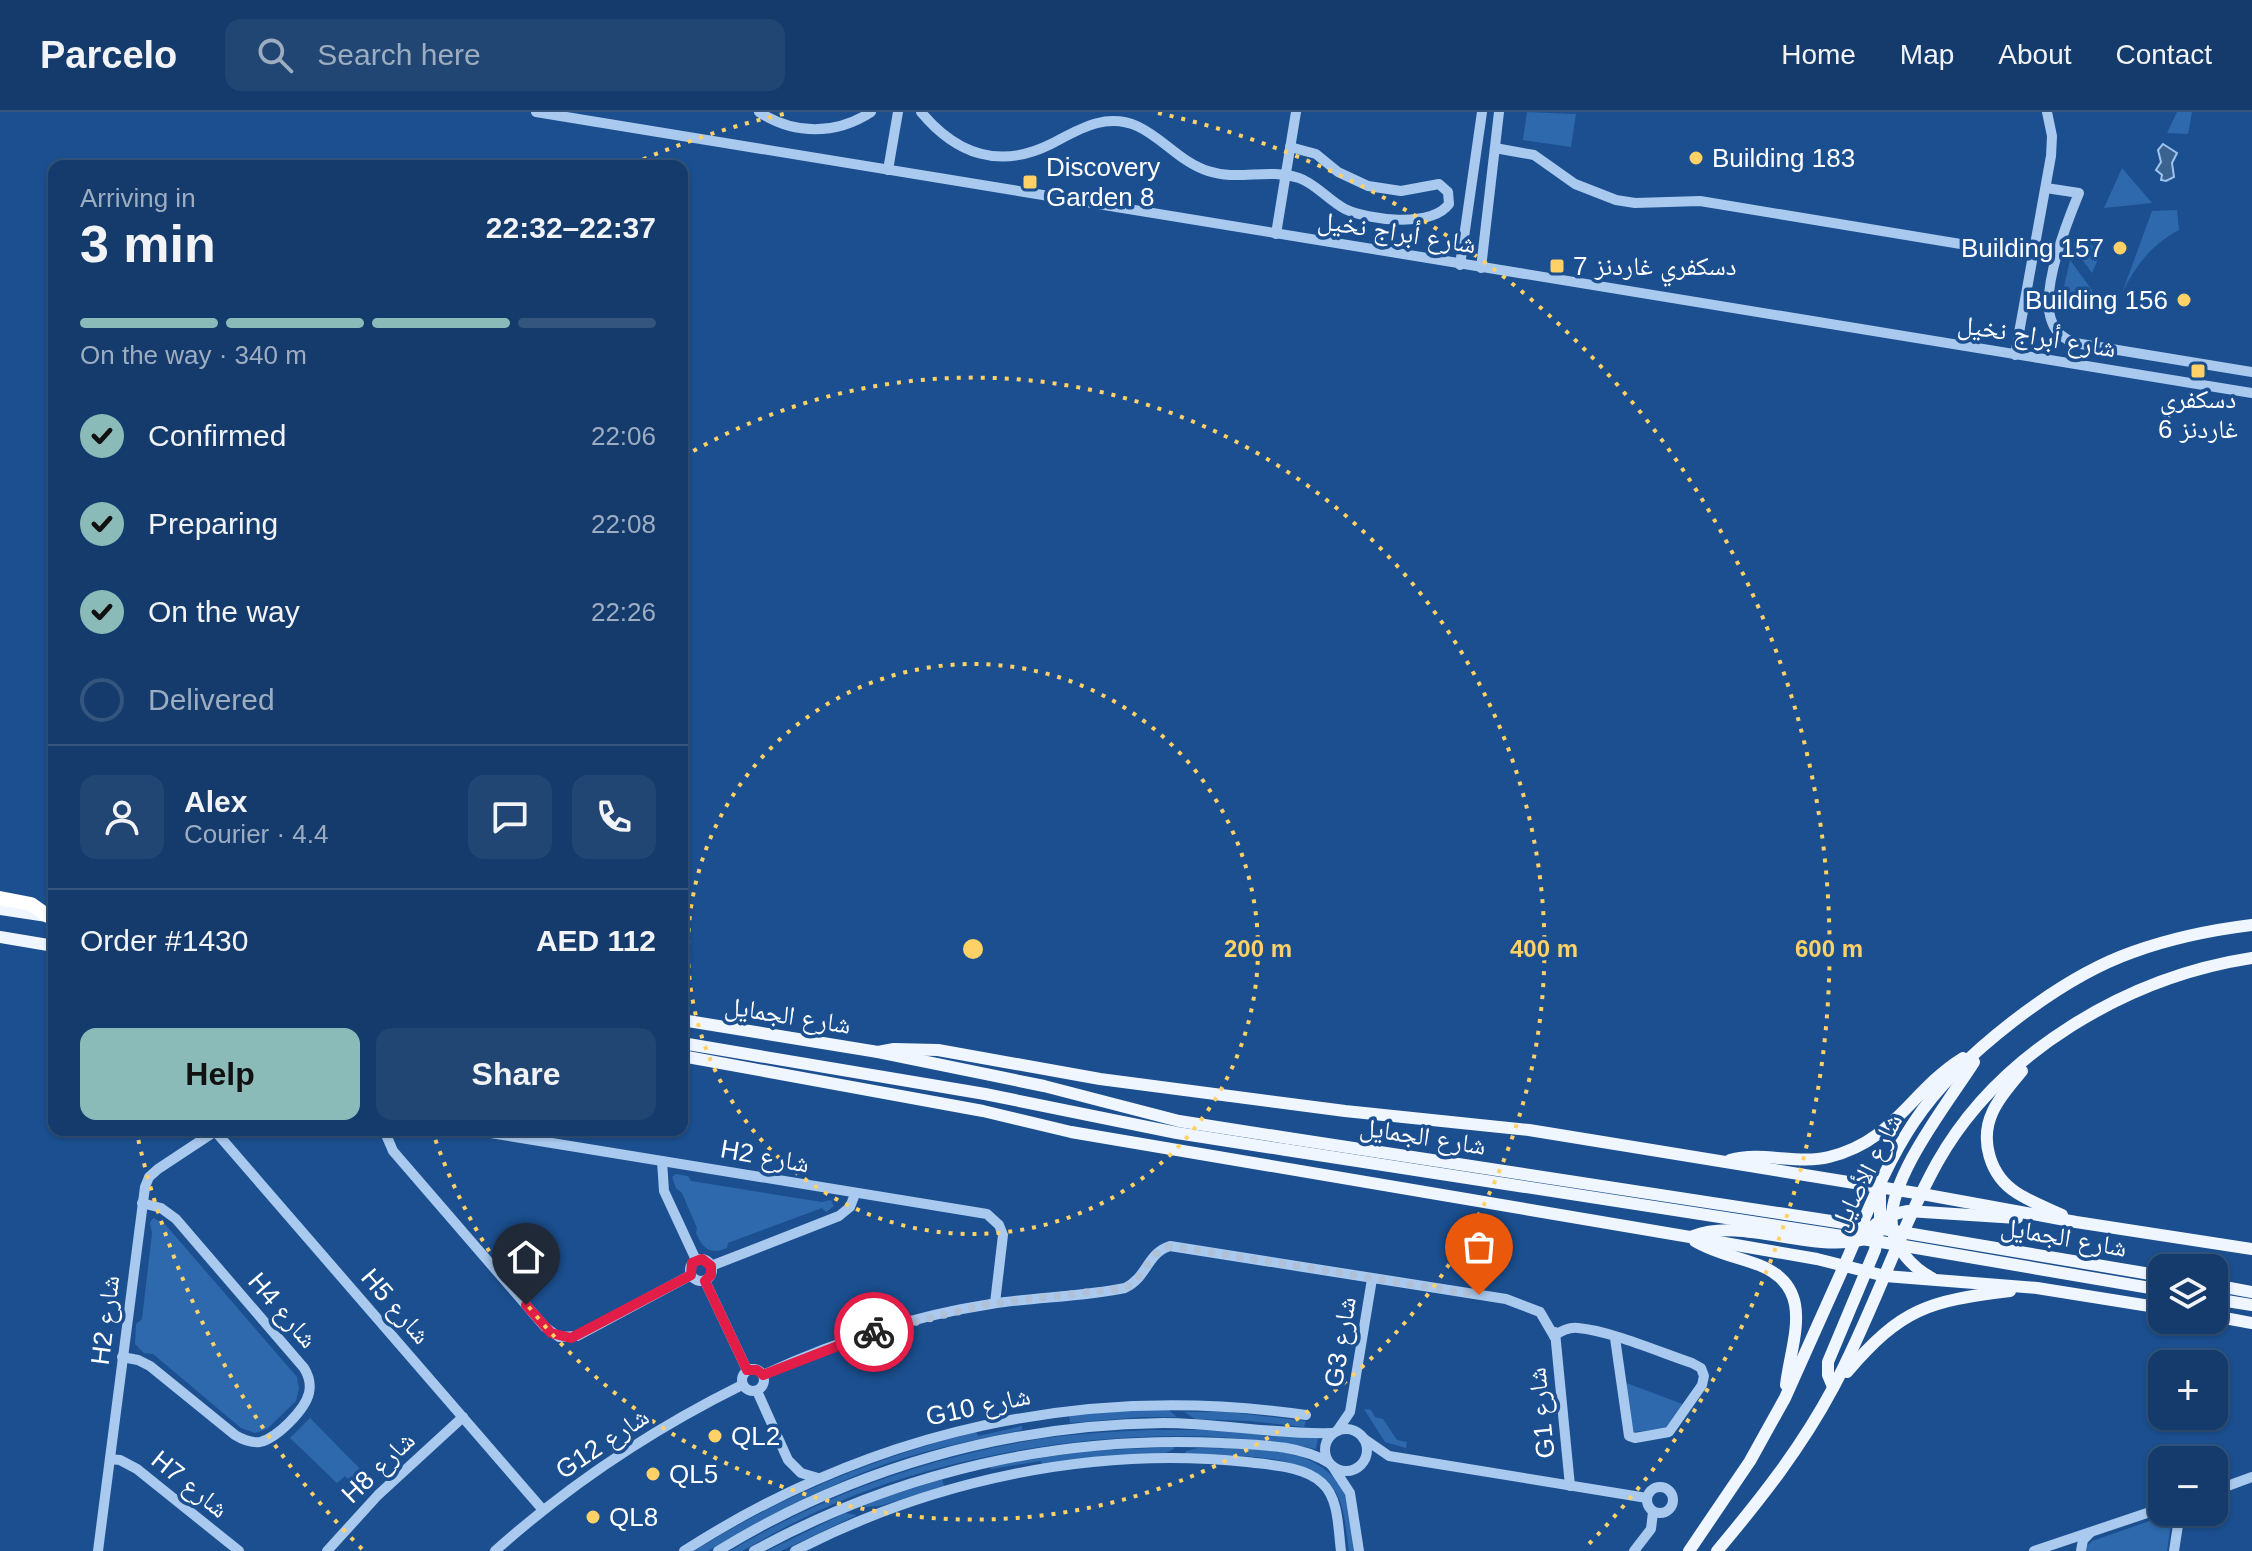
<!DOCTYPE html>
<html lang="en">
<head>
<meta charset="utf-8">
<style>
	body { margin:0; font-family:Arial,"Noto Naskh Arabic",sans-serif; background:#214673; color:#f1f3f6; height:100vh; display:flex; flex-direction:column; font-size:30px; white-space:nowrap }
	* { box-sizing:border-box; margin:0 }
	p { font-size:26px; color:#9dadc1 }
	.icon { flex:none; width:44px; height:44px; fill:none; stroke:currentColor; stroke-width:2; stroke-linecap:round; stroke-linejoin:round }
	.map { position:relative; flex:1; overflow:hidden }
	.side { position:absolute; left:48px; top:48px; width:640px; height:976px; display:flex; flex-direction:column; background:#143b6b; border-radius:16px; box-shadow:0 2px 6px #0004,0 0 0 2px #33557e }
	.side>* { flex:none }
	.fabs { position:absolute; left:2148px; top:1142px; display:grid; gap:16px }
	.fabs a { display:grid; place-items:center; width:80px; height:80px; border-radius:16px; background:#143b6b; box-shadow:0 2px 6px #0004,0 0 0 2px #33557e; font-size:40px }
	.pin { position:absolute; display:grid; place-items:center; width:68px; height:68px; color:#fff; margin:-82px -34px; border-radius:50% 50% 50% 0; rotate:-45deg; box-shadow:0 0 8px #0007 }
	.pin .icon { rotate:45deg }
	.courier { position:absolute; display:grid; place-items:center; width:80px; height:80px; margin:-40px; border:6px solid #e11d48; border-radius:50%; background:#fff; color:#222; box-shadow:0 2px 10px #0007 }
	.summary em { font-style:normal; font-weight:800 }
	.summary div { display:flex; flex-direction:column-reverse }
	.summary { display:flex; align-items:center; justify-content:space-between; height:136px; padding:0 32px }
	h1 { font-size:52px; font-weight:800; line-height:60px }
	.bar { display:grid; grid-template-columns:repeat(4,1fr); gap:12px 8px; align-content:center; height:96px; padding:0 32px }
	.bar i { height:10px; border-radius:6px; background:#33557e }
	.bar .current { background:#8bbbb9 }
	.bar p { grid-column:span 4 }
	.line { display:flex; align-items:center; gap:20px; padding:0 32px; border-top:2px solid #33557e }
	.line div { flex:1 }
	.round { display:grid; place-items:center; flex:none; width:84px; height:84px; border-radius:16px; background:#214673 }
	ol { padding:0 32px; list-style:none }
	li { display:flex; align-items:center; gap:24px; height:88px }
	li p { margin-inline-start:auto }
	li .icon { padding:8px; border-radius:50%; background:#8bbbb9; color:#111; stroke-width:4 }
	li:last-child { color:#9dadc1 }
	li i { width:44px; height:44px; border:4px solid #33557e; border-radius:50% }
	.button { display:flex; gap:16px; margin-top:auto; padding:16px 32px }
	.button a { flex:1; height:92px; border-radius:16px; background:#8bbbb9; color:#111; font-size:32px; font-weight:800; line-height:92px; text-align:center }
	.button a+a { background:#214673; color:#f1f3f6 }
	header { display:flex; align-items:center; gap:48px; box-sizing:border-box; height:112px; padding:0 40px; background:#143b6b; border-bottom:2px solid #33557e }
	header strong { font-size:38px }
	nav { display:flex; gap:44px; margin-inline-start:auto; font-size:28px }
	.search { width:560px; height:72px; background:#214673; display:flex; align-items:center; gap:20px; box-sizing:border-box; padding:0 28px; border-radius:16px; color:#9dadc1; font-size:30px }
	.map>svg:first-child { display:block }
	.green { fill:#2e69ad }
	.water { fill:#3c6290; stroke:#9cc4f0; stroke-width:2 }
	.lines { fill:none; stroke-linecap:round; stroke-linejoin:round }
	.minor { stroke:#a9c9ee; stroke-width:10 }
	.major { stroke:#f0f6ff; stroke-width:12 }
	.highway { stroke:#fff; stroke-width:14 }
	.major-bridge { stroke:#f0f6ff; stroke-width:12 }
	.done { stroke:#afc1d8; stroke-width:8; stroke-dasharray:0 14.4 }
	.route { stroke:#e11d48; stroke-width:10 }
	.ring { fill:none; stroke:#ffd166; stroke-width:4; stroke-dasharray:4 8 }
	.poi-dot { fill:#ffd166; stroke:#1b4f8f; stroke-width:3 }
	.labels { text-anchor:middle; stroke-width:7; stroke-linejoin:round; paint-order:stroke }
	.poi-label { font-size:26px; fill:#fff; stroke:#1b4f8f; text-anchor:start }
	.street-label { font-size:26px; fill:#fff; stroke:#1b4f8f }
	.centre { fill:#ffd166; stroke:#1b4f8f; stroke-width:4 }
	.ring-label { font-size:24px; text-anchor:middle; font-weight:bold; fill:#ffd166; stroke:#1b4f8f; stroke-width:7; stroke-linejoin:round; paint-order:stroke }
</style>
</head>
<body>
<header>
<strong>Parcelo</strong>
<div class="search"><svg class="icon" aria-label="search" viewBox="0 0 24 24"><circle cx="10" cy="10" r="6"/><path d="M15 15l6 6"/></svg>Search here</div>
<nav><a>Home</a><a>Map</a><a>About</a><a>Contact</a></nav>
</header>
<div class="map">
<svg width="2252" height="1439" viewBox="0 0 2252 1439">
	<rect width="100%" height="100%" fill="#1b4f8f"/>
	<g class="green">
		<path d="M1527,0L1576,2L1571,35L1523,28Z"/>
		<path d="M2177,0H2192L2188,22L2167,21Z"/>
		<path d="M2122,56L2152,91L2104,96Z"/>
		<path d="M2177,98L2179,118C2151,133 2136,153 2122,181L2152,99Z"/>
		<path d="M2077,127L2102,138L2092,161L2074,136Z"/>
		<path d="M2070,148L2103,193L2062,185L2060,191L2054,190L2056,178L2063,179Z"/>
		<path d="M676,1062L688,1064L691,1069L822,1090L831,1088L834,1094L826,1100L822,1096L728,1131L727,1136C710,1143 703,1137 696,1121L697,1116L682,1081L676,1076L672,1065Z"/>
		<path d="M153,1106L164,1111L297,1265L299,1277L296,1289L267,1317L255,1321L241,1316L153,1242L144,1241L135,1232L136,1212L142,1207L152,1121L150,1111Z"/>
		<path d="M1624,1270L1685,1293L1670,1316L1632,1320Z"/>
		<path d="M1364,1297L1371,1298L1375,1305L1383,1307L1397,1328L1407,1330L1406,1336L1385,1330Z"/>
		<path d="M1141,1298H1169L1177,1305H1142L1070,1311L1069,1303Z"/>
		<path d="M1184,1300H1229L1306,1309L1304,1315L1248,1309L1195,1307Z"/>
		<path d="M310,1306L370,1367L359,1378L345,1364L337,1371L290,1326Z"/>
		<path d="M1022,1314V1318C971,1329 917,1339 867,1359C812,1381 759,1409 708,1439H694C784,1383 874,1346 976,1320L978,1324Z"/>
		<path d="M1150,1318H1205L1318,1326L1316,1337C1173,1307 986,1331 850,1385C813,1400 777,1419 742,1439H730C821,1385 918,1349 1022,1330C1064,1322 1107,1320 1150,1318Z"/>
		<path d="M1174,1335V1337L1164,1342L1042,1352L1041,1349L991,1357L990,1354L1086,1339Z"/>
		<path d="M1198,1336C1247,1338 1321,1329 1345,1383C1352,1398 1353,1423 1353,1439H1349C1346,1420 1345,1395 1335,1379C1309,1338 1228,1345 1185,1342L1186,1339Z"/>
		<path d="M942,1367L944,1374L880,1394L864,1395L867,1391Z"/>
		<path d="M845,1401L857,1403L781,1439H767Z"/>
		<path d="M2164,1404L2169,1406L2171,1411L2167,1439H2087V1434L2092,1429Z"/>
	</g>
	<path class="water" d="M2163,32L2177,41L2172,51L2174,65L2166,69L2161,68L2162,63L2156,58L2161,50L2158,38Z"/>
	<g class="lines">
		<g class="minor">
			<path d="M536,0L2252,281"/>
			<path d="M759,0C794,23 836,23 871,0"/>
			<path d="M921,0C956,42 999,58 1051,32C1078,18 1105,0 1137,14C1163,26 1180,50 1208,59C1238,69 1267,56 1299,66C1315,71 1329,89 1345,97C1368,108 1431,116 1449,92L1448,80L1439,72L1401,79L1368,74L1338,60L1316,42L1290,35"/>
			<path d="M1495,36L1534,43L1575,72L1616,88L1635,91L1700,89L2033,144"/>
			<path d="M888,58L898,0"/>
			<path d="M2046,76L2079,81C2067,110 2039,180 2052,210C2056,221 2064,227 2075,231L2252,260"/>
			<path d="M1276,122L1296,0"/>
			<path d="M1460,153L1482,0"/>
			<path d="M1481,156L1499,0"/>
			<path d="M2015,243L2051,44L2052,24L2047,0"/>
			<path d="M384,1018L393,1039L545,1215L559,1225L577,1224L691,1163"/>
			<path d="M472,1018L987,1102L999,1113L1003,1123L995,1191"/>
			<path d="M215,1019L543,1398"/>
			<path d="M662,1049L664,1079L696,1148"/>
			<circle cx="701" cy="1158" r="11"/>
			<path d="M711,1154L839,1104L850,1095L855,1082"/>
			<path d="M705,1169L747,1258"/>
			<path d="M1555,1220L1570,1374"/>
			<path d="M1554,1224C1561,1219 1569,1215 1578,1216C1611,1219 1659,1240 1692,1251L1701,1256L1704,1264L1702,1273L1669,1320L1635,1326L1629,1324L1615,1226"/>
			<path d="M122,1245L138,1248L150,1254L235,1323C243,1328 250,1331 260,1330C277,1326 305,1298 309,1281C311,1272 309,1264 304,1256L176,1107L161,1096L142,1091"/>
			<circle cx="753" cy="1268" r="11"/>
			<path d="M763,1263C835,1230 912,1204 991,1192C1035,1185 1081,1185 1125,1176C1147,1166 1147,1141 1170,1134L1506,1187L1540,1200L1554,1224"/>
			<path d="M757,1279L788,1348L801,1361L818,1366"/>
			<circle cx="1346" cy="1338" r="21"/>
			<path d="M1337,1319L1350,1300L1372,1167"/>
			<path d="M1363,1326L1389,1344L1647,1386"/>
			<path d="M110,1347L120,1348L137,1357L239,1439"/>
			<path d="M1333,1355L1350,1381L1359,1439"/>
			<circle cx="1660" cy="1388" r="13"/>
			<path d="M2214,1379L2252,1365"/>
			<path d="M98,1439L145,1075L149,1065L158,1057L217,1018"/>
			<path d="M327,1439L378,1383L463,1305"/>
			<path d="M495,1439C570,1372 653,1317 742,1273"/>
			<path d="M684,1439C872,1318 1085,1271 1306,1303"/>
			<path d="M718,1439C853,1356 1005,1313 1163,1311C1220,1311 1277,1323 1333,1321"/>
			<path d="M754,1439C898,1360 1057,1323 1222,1331C1256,1333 1299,1332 1329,1351"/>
			<path d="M795,1439C932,1368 1092,1334 1247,1350C1270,1353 1304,1354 1322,1371C1339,1386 1338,1417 1341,1439"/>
			<path d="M1634,1439L1651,1417L1653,1400"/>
			<path d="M2034,1439L2162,1396"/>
			<path d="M2081,1439L2083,1428L2090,1421"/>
			<path d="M2174,1439L2180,1400"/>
		</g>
		<g class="major">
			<path d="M0,797L47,804"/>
			<path d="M0,825L54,834"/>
			<path d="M682,908L878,940L1044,974L1179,1009L1288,1026"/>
			<path d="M682,931L985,982L1177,1021L1286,1038"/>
			<path d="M878,940L894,937L938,938L1100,967L1345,999L1529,1018L1922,1082L2076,1110L2252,1137"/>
			<path d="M682,944L983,999L1071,1020L1690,1125L1817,1147L1885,1164L2037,1176L2162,1196"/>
			<path d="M2022,959C2012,971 2000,984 1993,999C1979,1028 1990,1064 2017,1081C2031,1090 2047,1096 2062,1103"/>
			<path d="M1730,1048C1762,1039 1797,1053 1829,1045C1895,1029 1911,978 1963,946"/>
			<path d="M1867,1121C1879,1107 1889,1102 1908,1099L2017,1106"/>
			<path d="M1693,1124C1742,1105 1807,1140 1861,1128"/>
			<path d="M1695,1129C1715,1141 1738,1145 1759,1153C1817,1176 1791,1229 1786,1273"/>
			<path d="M1932,1166C1913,1156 1894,1136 1892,1114C1886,1068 1950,988 1974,950"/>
			<path d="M2214,1173L2252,1180"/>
			<path d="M2214,1187L2252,1193"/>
			<path d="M2214,1204L2252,1211"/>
			<path d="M1847,1260C1902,1196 1928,1189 2010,1179"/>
			<path d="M1833,1275L1828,1263V1250L1875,1138L1880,1107V1078"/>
			<path d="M1689,1439L1750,1349L1785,1286C1805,1241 1825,1197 1845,1152C1866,1104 1885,1053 1914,1010C1958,944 2059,866 2133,840C2172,826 2211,818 2252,813"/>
			<path d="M1717,1439C1760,1388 1801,1336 1833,1276C1872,1203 1897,1124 1937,1051C1999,940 2128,865 2252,846"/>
		</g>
		<path class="highway" d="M0,786L31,792L48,804"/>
		<g class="major-bridge">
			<path d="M1288,1026L1883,1117L2162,1164"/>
			<path d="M1286,1038L1881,1130L2162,1178"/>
		</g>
	</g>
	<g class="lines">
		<path class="done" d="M874,1220L988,1192L1125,1176C1146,1166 1147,1140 1170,1134L1479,1183"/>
		<path class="route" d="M526,1193L551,1221L571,1226L691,1163L692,1151L702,1147L711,1154V1163L705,1169L747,1258H757L763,1263L874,1220"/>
	</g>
	<g class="ring">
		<circle cx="973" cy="837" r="285"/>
		<path d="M683 345A571 571 0 1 1 432 1018"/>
		<path d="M362 1437A856 856 0 0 1 137 1022M632 52A856 856 0 0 1 788 1M1158 1A856 856 0 0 1 1584 1437"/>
	</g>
	<g class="poi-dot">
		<circle cx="1696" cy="46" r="8"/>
		<rect x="1022" y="62" width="16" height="16" rx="4"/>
		<circle cx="2120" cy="136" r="8"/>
		<rect x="1549" y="146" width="16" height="16" rx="4"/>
		<circle cx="2184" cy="188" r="8"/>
		<rect x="2190" y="251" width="16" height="16" rx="4"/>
		<circle cx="715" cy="1324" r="8"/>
		<circle cx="653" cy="1362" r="8"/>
		<circle cx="593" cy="1405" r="8"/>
	</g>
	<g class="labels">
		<g class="poi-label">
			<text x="1712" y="55">Building 183</text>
			<text x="1046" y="64">Discovery<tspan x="1046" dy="30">Garden 8</tspan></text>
			<text x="2104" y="145" text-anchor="end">Building 157</text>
			<text x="1573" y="163">دسكفري غاردنز 7</text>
			<text x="2168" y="197" text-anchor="end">Building 156</text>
			<text x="2198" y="296" text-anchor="middle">دسكفري<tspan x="2198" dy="30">غاردنز 6</tspan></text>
			<text x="731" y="1333">QL2</text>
			<text x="669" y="1371">QL5</text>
			<text x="609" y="1414">QL8</text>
		</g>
		<g class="street-label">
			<text transform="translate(1397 120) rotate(9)" y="9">شارع أبراج نخيل</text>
			<text transform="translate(2037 224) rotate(9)" y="9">شارع أبراج نخيل</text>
			<text transform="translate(788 903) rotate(9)" y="9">شارع الجمايل</text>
			<text transform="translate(1423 1024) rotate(9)" y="9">شارع الجمايل</text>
			<text transform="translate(765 1044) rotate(10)" y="9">H2 شارع</text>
			<text transform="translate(1866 1060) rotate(-63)" y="9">شارع الأصايل</text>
			<text transform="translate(2064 1125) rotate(10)" y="9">شارع الجمايل</text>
			<text transform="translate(396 1194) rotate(49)" y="9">H5 شارع</text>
			<text transform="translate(283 1198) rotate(49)" y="9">H4 شارع</text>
			<text transform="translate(105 1208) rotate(-83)" y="9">H2 شارع</text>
			<text transform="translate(1340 1230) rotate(-81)" y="9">G3 شارع</text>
			<text transform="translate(978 1294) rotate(-12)" y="9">G10 شارع</text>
			<text transform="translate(1541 1301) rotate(-96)" y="9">G1 شارع</text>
			<text transform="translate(602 1331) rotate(-34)" y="9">G12 شارع</text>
			<text transform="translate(378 1355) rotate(-44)" y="9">H8 شارع</text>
			<text transform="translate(190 1372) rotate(39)" y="9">H7 شارع</text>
		</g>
	</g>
	<circle cx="973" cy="837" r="12" class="centre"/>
	<g class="ring-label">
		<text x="1258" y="845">200 m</text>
		<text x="1544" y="845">400 m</text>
		<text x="1829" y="845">600 m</text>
	</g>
</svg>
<div class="fabs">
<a><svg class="icon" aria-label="layers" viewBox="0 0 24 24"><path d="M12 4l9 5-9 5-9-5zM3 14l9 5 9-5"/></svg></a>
<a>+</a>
<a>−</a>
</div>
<div class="pin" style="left:1479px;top:1183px;background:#ea580c"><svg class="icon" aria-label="bag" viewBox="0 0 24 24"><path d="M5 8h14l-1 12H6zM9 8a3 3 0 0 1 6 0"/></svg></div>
<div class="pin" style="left:526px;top:1193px;background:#1f2937"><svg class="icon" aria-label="home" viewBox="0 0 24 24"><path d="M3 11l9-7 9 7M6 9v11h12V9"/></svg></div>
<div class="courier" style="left:874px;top:1220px"><svg class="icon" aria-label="bike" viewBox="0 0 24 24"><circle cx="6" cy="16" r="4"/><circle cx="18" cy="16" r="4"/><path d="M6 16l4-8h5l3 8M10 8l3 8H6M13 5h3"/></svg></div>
<section class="side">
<div class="summary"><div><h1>3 min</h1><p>Arriving in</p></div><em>22:32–22:37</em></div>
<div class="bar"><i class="current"></i><i class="current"></i><i class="current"></i><i></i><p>On the way · 340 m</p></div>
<ol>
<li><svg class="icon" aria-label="check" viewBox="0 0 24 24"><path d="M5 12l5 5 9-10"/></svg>Confirmed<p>22:06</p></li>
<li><svg class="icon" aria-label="check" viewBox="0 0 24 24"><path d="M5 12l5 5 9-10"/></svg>Preparing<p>22:08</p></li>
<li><svg class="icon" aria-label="check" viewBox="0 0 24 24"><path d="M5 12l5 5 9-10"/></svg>On the way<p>22:26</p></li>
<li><i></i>Delivered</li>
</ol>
<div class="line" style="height:144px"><a class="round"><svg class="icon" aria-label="person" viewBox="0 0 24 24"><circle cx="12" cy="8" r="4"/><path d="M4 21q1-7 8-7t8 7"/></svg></a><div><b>Alex</b><p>Courier · 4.4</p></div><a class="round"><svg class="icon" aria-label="chat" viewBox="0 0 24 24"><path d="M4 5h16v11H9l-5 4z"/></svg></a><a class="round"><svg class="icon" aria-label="phone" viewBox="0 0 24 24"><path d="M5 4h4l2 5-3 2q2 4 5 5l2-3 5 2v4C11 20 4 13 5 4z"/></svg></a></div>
<div class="line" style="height:104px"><div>Order #1430</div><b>AED 112</b></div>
<div class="button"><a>Help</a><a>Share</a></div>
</section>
</div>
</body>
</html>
